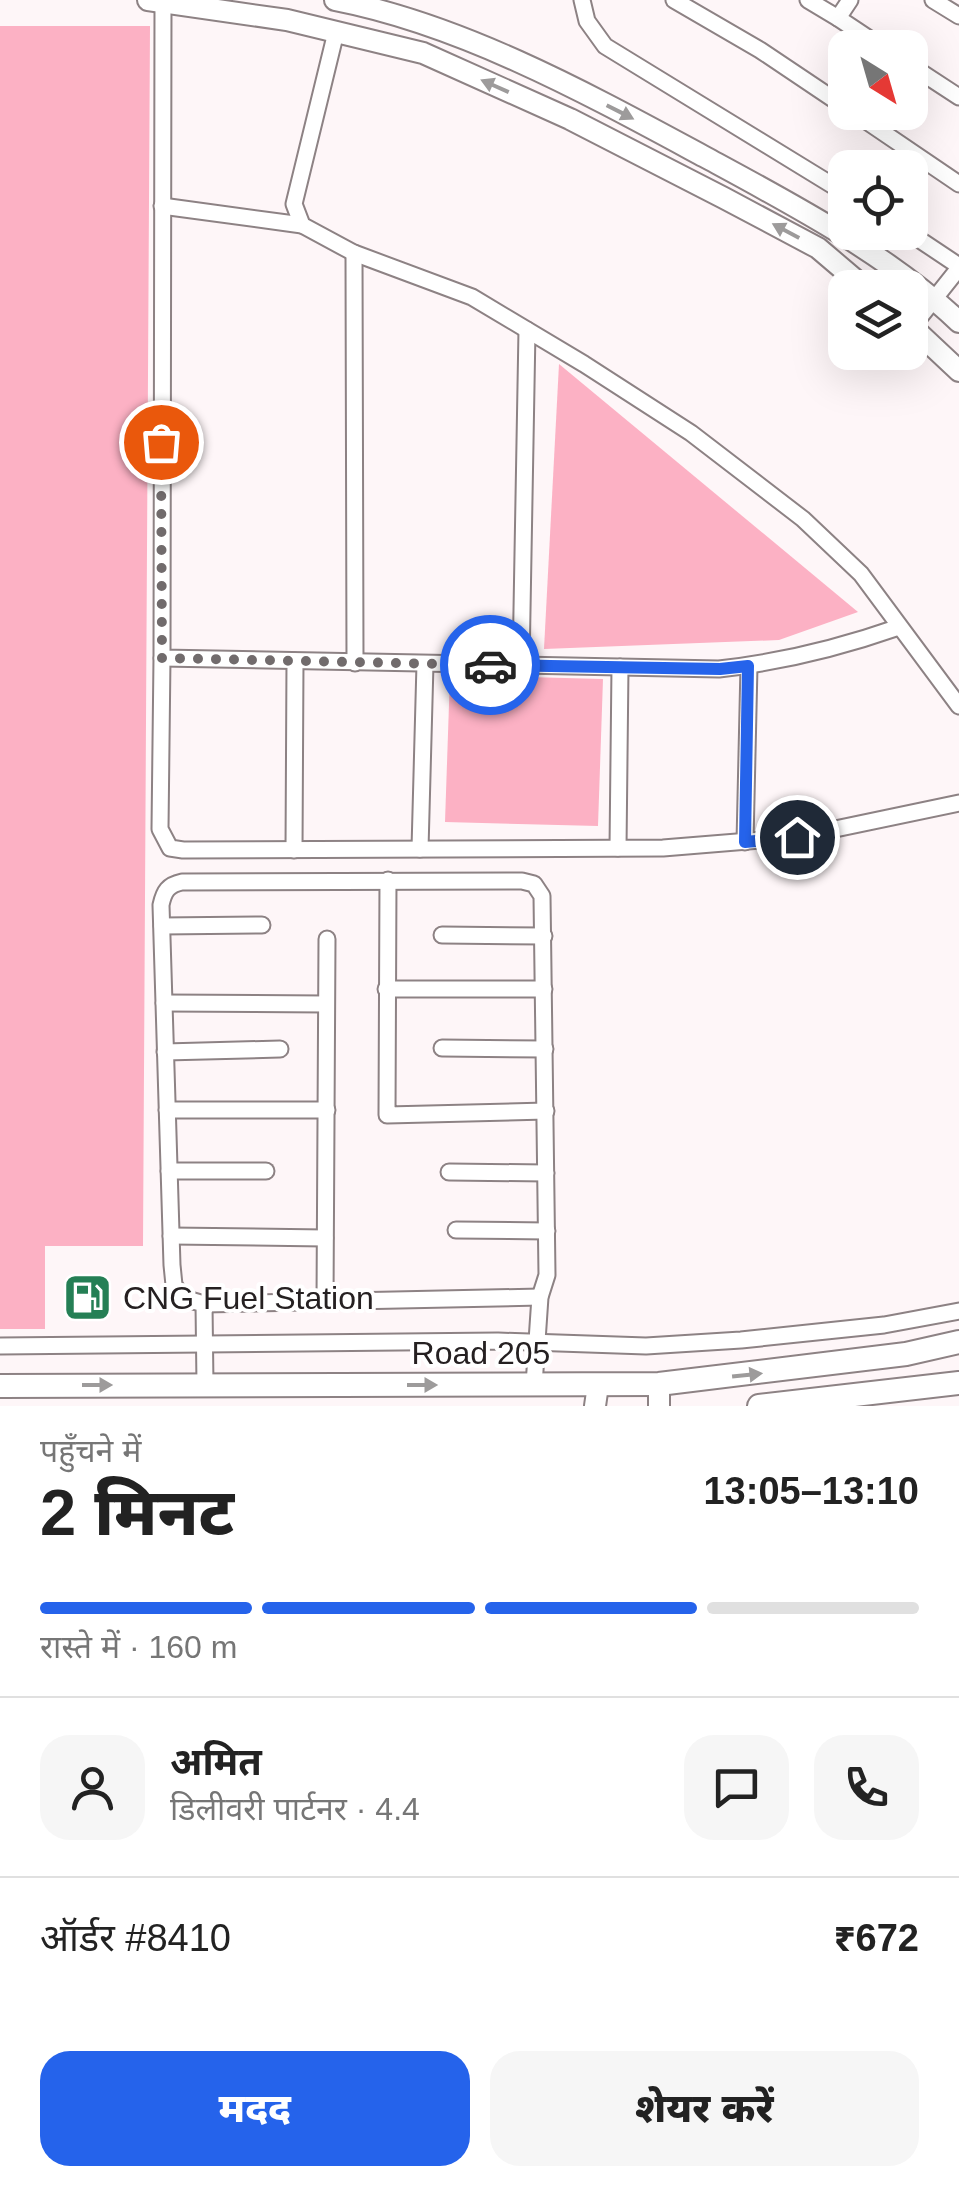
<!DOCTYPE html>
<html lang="hi">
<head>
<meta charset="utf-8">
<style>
	body { margin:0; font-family:Arial,"Noto Sans Devanagari",sans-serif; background:#f6f6f6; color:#222; height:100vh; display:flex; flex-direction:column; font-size:38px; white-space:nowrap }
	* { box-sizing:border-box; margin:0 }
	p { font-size:32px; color:#767676 }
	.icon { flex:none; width:55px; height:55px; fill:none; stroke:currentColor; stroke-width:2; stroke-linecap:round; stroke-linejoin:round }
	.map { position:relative; height:1406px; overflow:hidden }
	.drawer { display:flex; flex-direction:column; background:#fff; flex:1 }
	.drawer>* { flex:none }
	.needle { width:65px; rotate:143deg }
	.buttons { position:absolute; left:828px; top:30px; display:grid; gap:20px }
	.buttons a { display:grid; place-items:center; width:100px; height:100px; border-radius:20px; background:#fff; box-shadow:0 10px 40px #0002; font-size:50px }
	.pin { position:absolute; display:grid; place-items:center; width:85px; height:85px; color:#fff; margin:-42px; border:5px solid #fff; border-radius:50%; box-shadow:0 2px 10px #0007 }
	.courier { position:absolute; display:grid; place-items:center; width:100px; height:100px; margin:-50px; border:8px solid #2563eb; border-radius:50%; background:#fff; color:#222; box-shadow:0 2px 12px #0007 }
	.summary em { font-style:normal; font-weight:800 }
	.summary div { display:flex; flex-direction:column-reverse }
	.summary { display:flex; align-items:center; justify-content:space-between; height:170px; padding:0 40px }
	h1 { font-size:65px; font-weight:800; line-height:75px }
	.bar { display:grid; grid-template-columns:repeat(4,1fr); gap:15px 10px; align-content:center; height:120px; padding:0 40px }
	.bar i { height:12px; border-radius:8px; background:#e0e0e0 }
	.bar .selected { background:#2563eb }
	.bar p { grid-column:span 4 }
	.line { display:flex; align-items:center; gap:25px; padding:0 40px; border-top:2px solid #e0e0e0 }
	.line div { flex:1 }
	.round { display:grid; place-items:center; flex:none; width:105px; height:105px; border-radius:30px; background:#f6f6f6 }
	.primary-button { display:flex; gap:20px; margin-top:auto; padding:20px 40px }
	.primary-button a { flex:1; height:115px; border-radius:30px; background:#2563eb; color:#fff; font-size:40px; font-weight:800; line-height:115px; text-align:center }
	.primary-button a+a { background:#f6f6f6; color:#222 }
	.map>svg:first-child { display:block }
	.green { fill:#fcb1c4 }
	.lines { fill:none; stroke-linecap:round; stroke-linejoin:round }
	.minor-casing { stroke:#8d8284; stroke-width:19 }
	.tertiary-casing { stroke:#8d8284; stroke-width:24 }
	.secondary-casing { stroke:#8d8284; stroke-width:26 }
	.minor { stroke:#fff; stroke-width:15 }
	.tertiary { stroke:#fff; stroke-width:20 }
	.secondary { stroke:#fff; stroke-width:22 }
	.oneway { fill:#9d9b9b }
	.done { stroke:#716b6c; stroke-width:10; stroke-dasharray:0 18 }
	.route { stroke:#2563eb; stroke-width:12 }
	.labels { text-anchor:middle; stroke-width:8; stroke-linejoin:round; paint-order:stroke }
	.poi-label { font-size:32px; fill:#252021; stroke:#fff; text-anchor:start }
	.street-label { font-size:32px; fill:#252021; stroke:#fff }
</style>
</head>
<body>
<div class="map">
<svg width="959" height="1406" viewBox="0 0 959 1406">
	<rect width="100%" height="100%" fill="#fef6f8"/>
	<g class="green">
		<path d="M0,26H150L143,1246H45V1329H0Z"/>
		<path d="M559,364L858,612L779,640L544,649Z"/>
		<path d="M450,675L603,679L598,826L445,822Z"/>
	</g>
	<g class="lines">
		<defs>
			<g id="minor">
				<path d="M582,0L587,21L605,46L845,193"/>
				<path d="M674,0L760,50L845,107"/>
				<path d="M808,0L838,18"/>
				<path d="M850,0L838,18L883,48"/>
				<path d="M933,0L959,16"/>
				<path d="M163,1L162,658L719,669C783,662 839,648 899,627"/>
				<path d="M336,32L294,204L302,225L354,253L472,297L584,364L691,433L803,519L861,574L959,706"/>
				<path d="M910,65L959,97"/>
				<path d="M853,112L959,184"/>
				<path d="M162,206L302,225"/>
				<path d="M908,232L959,266"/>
				<path d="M354,253L355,663"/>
				<path d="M912,327L959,268"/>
				<path d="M162,658L160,829L170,848L183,850L663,848L797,837L959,803"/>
				<path d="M521,666L527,330"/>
				<path d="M745,842L749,666"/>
				<path d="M618,848L620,667"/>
				<path d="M420,849L425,664"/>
				<path d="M294,850L295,661"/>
				<path d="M388,880L387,1115L546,1111"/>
				<path d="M162,926L262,925"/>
				<path d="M442,935L544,936"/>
				<path d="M386,989H544"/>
				<path d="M164,1003L326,1004"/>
				<path d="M442,1048L545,1049"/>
				<path d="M165,1052L280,1049"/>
				<path d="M167,1110H327"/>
				<path d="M169,1171H266"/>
				<path d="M449,1172L546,1173"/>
				<path d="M456,1230L547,1231"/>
				<path d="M171,1236L325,1238"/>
				<path d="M325,1302L327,939"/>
				<path d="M204,1304L540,1297"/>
				<path d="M0,1346L498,1341L646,1346L741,1340L884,1325L959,1311"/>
				<path d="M205,1385L204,1304L183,1298L174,1285L172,1265L161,905C164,891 168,885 182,882L522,881L534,884L542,896L547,1275L540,1297L534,1385"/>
			</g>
			<g id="tertiary">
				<path d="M148,0L287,20L423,53L570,119L724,198L818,248L865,288"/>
				<path d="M335,0C464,25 590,95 705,157C790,203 889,255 959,322"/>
				<path d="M910,325L959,371"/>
				<path d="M595,1406L598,1385"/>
				<path d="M659,1406V1384"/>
			</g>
			<g id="secondary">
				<path d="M0,1386L659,1384L906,1354L959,1342"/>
				<path d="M759,1406L959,1383"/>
			</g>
		</defs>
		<use href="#minor" class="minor-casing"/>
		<use href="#tertiary" class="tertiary-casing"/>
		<use href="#secondary" class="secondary-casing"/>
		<use href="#minor" class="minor"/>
		<use href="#tertiary" class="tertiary"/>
		<use href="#secondary" class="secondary"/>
	</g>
	<defs><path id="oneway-solid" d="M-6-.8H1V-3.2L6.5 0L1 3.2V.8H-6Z" transform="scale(2.5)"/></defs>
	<g class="oneway">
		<use href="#oneway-solid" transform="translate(495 86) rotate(-156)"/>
		<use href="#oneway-solid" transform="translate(620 112) rotate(27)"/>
		<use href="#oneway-solid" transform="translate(786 231) rotate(-152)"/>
		<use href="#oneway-solid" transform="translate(747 1375) rotate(-6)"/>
		<use href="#oneway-solid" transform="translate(97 1385)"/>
		<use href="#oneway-solid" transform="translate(422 1385)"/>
	</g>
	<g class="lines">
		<path class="done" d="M161,442L162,658L490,665"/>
		<path class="route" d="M490,665L720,669L748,666L745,842L797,837"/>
	</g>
	<defs>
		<symbol id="fuel-square" viewBox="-11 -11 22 22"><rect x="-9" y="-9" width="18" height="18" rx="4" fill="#257f55" stroke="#fff"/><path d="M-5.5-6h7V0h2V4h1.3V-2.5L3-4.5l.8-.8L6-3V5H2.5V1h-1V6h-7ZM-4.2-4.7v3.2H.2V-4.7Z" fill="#fff"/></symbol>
	</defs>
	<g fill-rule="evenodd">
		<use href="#fuel-square" x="60" y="1270" width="55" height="55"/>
	</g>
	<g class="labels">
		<g class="poi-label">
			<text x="123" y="1309">CNG Fuel Station</text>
		</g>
		<g class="street-label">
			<text x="481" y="1364">Road 205</text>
		</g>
	</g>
</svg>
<div class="buttons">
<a><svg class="needle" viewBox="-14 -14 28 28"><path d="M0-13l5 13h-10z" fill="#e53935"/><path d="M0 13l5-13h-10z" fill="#767676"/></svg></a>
<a><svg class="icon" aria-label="locate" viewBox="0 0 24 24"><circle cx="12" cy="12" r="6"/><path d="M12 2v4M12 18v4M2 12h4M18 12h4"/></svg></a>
<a><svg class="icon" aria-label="layers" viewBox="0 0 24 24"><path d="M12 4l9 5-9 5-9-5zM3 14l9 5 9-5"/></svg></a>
</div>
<div class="pin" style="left:161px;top:442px;background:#ea580c"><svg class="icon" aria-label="bag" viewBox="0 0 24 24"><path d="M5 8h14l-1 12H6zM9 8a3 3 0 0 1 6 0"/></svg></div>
<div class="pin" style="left:797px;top:837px;background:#1f2937"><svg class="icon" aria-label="home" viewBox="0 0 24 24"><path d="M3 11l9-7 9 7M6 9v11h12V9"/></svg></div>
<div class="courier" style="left:490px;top:665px"><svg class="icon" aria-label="car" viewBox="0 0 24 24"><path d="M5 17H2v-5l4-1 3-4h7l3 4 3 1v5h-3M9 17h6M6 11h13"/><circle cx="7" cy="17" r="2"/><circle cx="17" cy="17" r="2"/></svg></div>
</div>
<section class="drawer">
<div class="summary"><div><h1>2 मिनट</h1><p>पहुँचने में</p></div><em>13:05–13:10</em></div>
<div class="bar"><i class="selected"></i><i class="selected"></i><i class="selected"></i><i></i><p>रास्ते में · 160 m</p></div>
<div class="line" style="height:180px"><a class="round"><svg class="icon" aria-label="person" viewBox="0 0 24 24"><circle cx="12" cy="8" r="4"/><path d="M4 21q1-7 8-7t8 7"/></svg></a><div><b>अमित</b><p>डिलीवरी पार्टनर · 4.4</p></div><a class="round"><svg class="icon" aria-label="chat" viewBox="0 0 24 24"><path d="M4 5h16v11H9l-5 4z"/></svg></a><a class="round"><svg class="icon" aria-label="phone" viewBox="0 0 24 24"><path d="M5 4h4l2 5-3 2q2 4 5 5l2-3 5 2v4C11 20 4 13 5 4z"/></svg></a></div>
<div class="line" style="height:130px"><div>ऑर्डर #8410</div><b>₹672</b></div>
<div class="primary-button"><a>मदद</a><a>शेयर करें</a></div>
</section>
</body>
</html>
